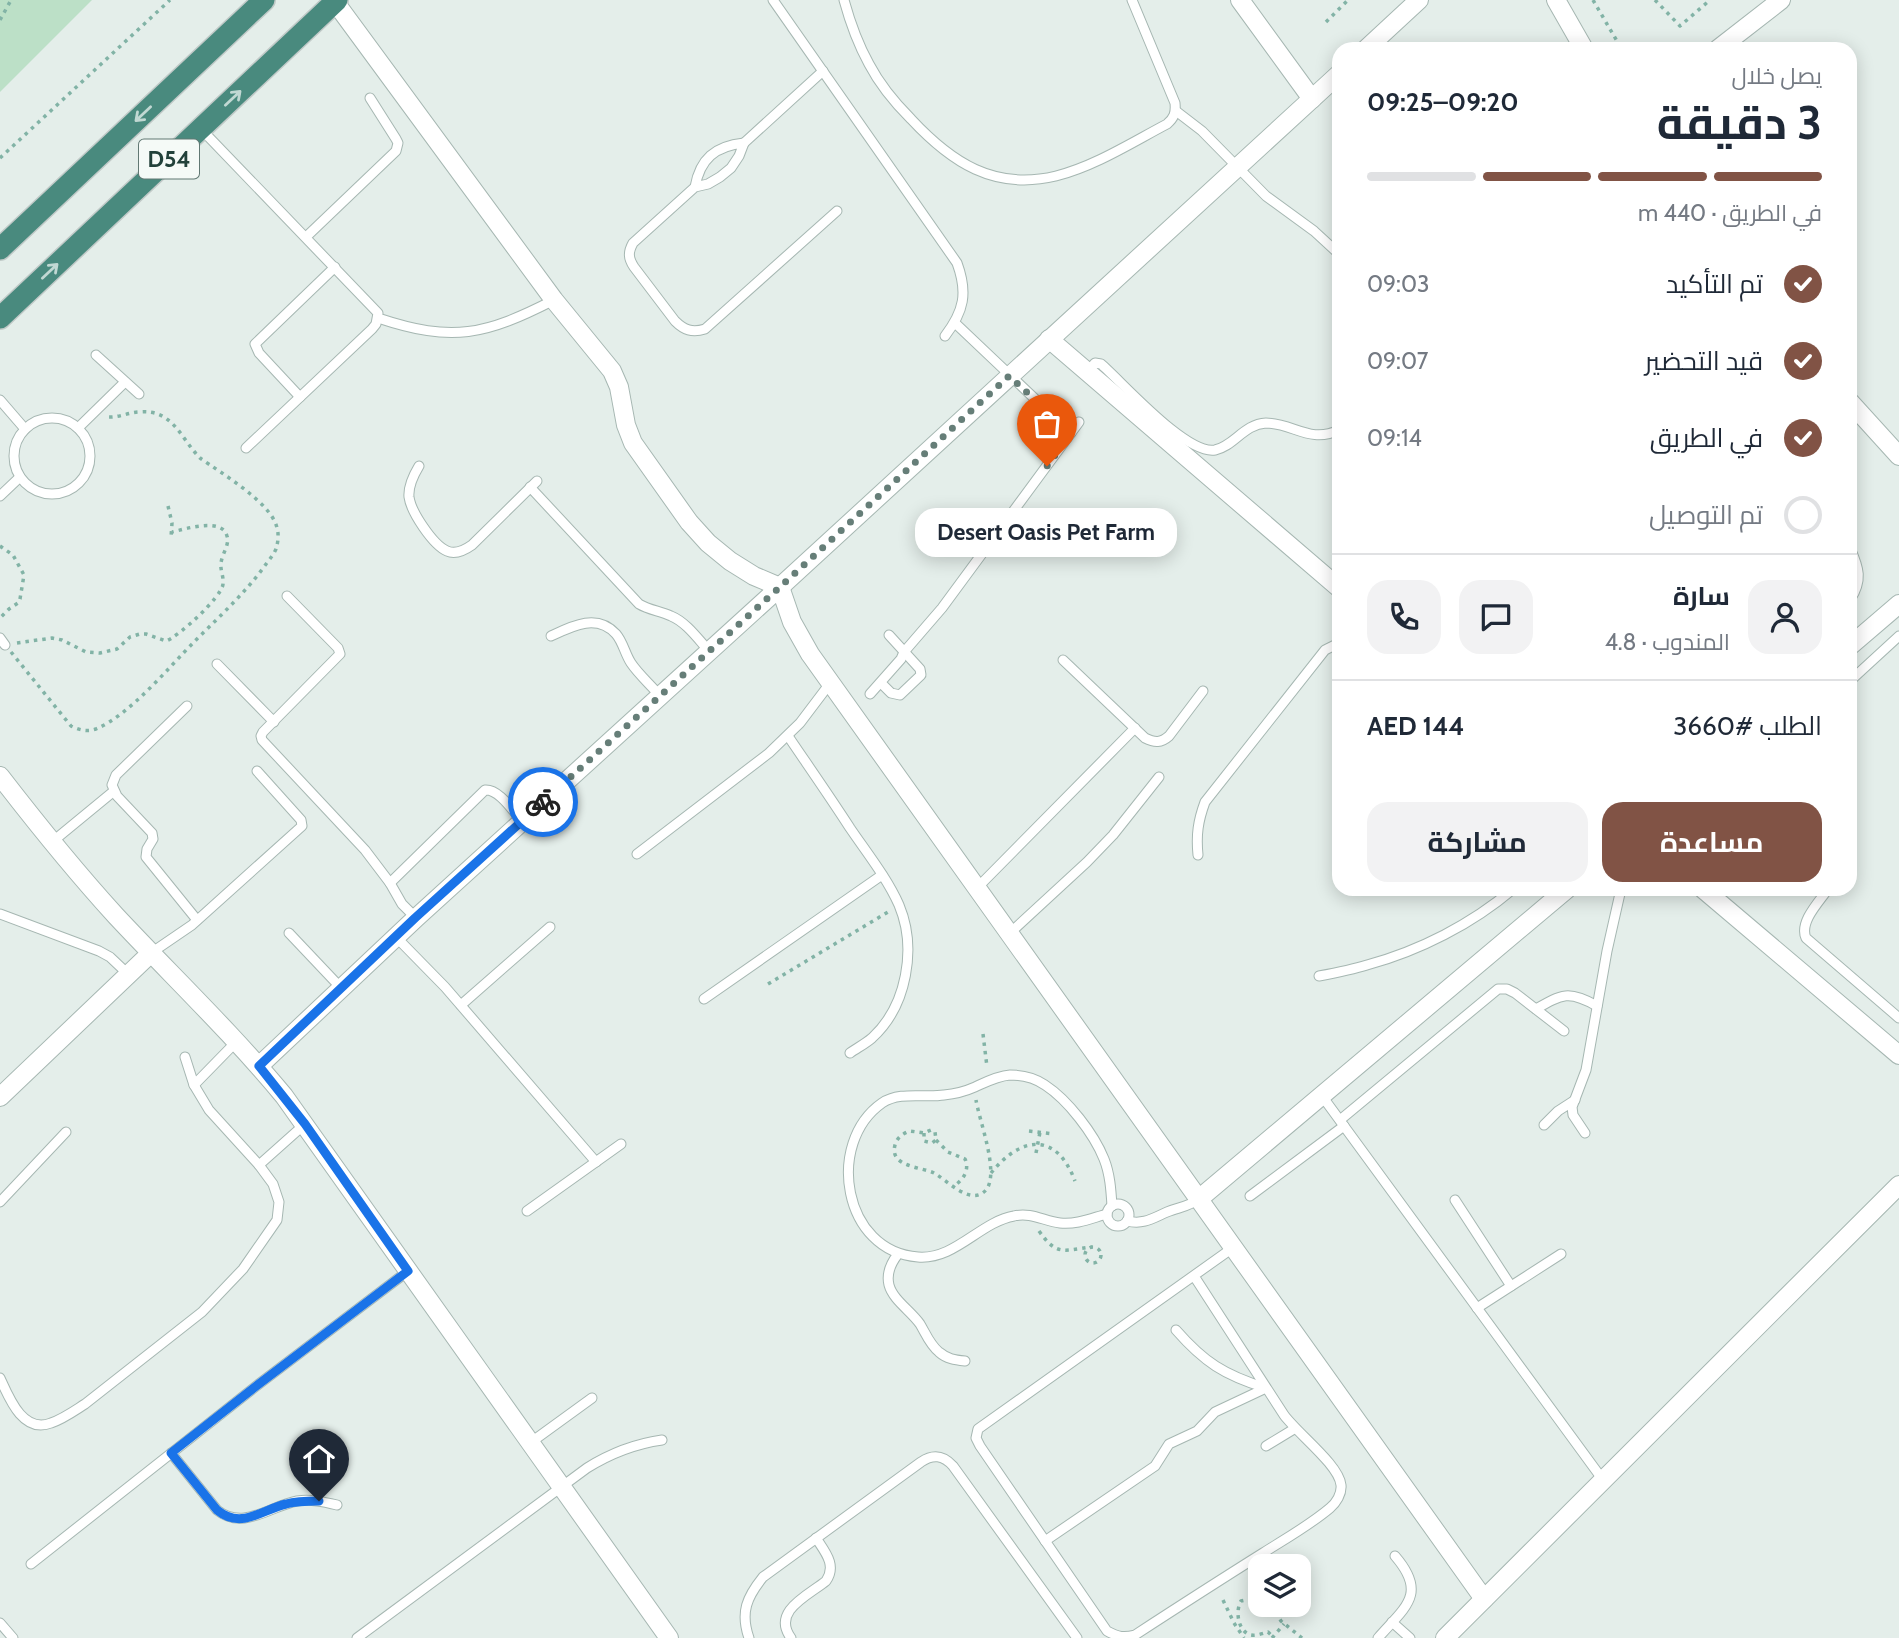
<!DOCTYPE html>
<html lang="ar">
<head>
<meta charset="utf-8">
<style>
	body { margin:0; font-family:Cabin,Cairo,sans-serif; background:#f2f2f3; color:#1f2937; direction:rtl; height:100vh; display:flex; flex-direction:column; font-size:26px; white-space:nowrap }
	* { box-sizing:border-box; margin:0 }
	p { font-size:23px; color:#747a83 }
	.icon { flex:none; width:38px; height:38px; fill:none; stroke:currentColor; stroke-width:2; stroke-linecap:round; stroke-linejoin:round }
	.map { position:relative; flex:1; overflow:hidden; direction:ltr }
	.panel { position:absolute; left:1332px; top:42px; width:525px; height:854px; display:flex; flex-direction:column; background:#fff; border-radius:21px; box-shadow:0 4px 18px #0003; direction:rtl }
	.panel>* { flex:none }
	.tools { position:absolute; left:1248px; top:1554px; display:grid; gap:14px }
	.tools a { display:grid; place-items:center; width:63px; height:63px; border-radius:14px; background:#fff; box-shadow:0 4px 18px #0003; font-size:35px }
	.pin { position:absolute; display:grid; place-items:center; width:60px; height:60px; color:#fff; margin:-72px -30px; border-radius:50% 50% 50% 0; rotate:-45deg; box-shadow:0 0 7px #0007 }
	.pin .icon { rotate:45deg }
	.courier { position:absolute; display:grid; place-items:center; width:70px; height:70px; margin:-35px; border:5px solid #1a73e8; border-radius:50%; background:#fff; color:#222; box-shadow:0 2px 9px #0007 }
	.bubble { position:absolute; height:49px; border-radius:21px; background:#fff; box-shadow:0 4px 18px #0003; font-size:23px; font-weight:700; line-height:49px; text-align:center; direction:rtl }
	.summary em { font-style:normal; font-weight:700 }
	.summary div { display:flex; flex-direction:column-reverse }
	.summary { display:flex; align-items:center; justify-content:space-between; height:119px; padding:0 35px }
	h1 { font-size:46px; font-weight:700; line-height:52px }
	.bar { display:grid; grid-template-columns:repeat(4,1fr); gap:10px 7px; align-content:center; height:84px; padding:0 35px }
	.bar i { height:9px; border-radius:5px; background:#e0e1e3 }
	.bar .current { background:#815345 }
	.bar p { grid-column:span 4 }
	.line { display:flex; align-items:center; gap:18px; padding:0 35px; border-top:2px solid #e0e1e3 }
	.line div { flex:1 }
	.round { display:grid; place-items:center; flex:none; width:74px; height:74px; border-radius:21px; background:#f2f2f3 }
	ol { padding:0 35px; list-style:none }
	li { display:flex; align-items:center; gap:21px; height:77px }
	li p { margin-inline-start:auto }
	li .icon { padding:7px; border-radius:50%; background:#815345; color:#fff; stroke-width:4 }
	li:last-child { color:#747a83 }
	li i { width:38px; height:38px; border:4px solid #e0e1e3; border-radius:50% }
	.button { display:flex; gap:14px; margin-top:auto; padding:14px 35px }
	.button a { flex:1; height:80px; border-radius:21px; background:#815345; color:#fff; font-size:28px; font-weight:700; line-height:80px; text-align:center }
	.button a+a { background:#f2f2f3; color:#1f2937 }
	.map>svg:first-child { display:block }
	.green { fill:#bce0c7 }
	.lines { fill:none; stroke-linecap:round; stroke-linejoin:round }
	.service-casing { stroke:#a6b7b2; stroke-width:11 }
	.minor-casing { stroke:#a6b7b2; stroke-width:20 }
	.trunk-casing { stroke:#c1cac8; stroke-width:24 }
	.path { stroke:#82b3a6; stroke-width:3.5; stroke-dasharray:3.5 5; stroke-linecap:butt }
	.service { stroke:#fff; stroke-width:9 }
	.minor { stroke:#fff; stroke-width:18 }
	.trunk { stroke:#498a7e; stroke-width:21 }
	.oneway { stroke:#c1d8d3 }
	.done { stroke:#667e78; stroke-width:7; stroke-dasharray:0 12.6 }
	.route { stroke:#1a73e8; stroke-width:9 }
	.labels { text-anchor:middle; stroke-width:5; stroke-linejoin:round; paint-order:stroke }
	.shield { fill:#f5faf7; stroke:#617873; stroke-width:2 }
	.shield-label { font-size:23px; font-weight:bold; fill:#22413a }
</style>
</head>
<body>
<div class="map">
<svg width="1899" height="1638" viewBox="0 0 1899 1638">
	<rect width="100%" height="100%" fill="#e4eeea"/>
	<path class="green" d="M0,0H92L0,92Z"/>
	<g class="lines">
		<defs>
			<g id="service">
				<path d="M773,0L957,263C968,293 964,311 945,336"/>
				<path d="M844,0C850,22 858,44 869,64C880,85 894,102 911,119C951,162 994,191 1056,176C1095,166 1131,143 1167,124C1174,118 1176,113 1175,103L1132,0"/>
				<path d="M1176,111L1202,131L1266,196L1314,231L1339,254"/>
				<path d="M201,129L378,313L376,324L372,329L246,448"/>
				<path d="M744,143L823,71"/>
				<path d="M695,187C700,159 715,146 744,143L739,156L731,168L720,177L708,184L695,187L633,243C628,252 628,258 634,267L675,321C684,330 692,333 705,329L837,211"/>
				<path d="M306,237L396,151L398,143L396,139L370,98"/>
				<path d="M378,318C453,343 485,335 554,300"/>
				<path d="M955,323L1071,433"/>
				<path d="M96,355L139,394"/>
				<path d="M1087,372L1095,363L1101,364C1123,383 1186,455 1215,450C1234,446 1244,424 1266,423C1293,423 1310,444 1339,430"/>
				<path d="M300,397L259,353L255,344L335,267"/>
				<path d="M0,400L25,429"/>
				<circle cx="52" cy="456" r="38"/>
				<path d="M78,428L125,382"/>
				<path d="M419,466C413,476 408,486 409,497C411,512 433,545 447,551C456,555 465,550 472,545L537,481"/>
				<path d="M530,487L639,604C649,610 660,611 671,616C686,622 698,639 709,651"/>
				<path d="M0,496L20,477"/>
				<path d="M1850,548C1859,568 1863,580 1850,600"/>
				<path d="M287,596L338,648L340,654L263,732L261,736L262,740L365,850L390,883L402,904L416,918"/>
				<path d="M551,636C572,626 597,613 616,634C623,642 625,654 631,663C639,675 651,685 660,696"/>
				<path d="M0,638L5,645"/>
				<path d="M1063,660L1145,738C1155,743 1161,743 1169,736L1203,691"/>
				<path d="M217,664L274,722"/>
				<path d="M1850,681L1899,636"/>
				<path d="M881,683L891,693L900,695L921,675L920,669L889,635"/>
				<path d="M870,694L901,659L904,652L942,608L1079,422"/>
				<path d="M187,706L116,775L112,785L117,796L152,833L153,839L147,849L146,857L197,920"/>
				<path d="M788,736C809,767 830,797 850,828C867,853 887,878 899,905C917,948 907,1006 872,1038C865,1044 857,1048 850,1053"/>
				<path d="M52,842L114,791"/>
				<path d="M637,854L769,753L800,723L831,682"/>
				<path d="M1198,855C1196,835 1198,821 1205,802L1325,650L1339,643"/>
				<path d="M390,883L485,790C499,789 512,810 522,821"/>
				<path d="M978,887L1135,728"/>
				<path d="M1828,889C1819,902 1799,922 1806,938L1899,1018"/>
				<path d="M0,914L99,951L110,957L129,975"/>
				<path d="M289,933L342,989"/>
				<path d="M1010,933L1087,862L1113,835L1159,777"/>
				<path d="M396,937L445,987L596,1162"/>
				<path d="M151,953L192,925L302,826L301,820L257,771"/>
				<path d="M1319,976C1335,973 1351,970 1367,965C1419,951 1472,924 1513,889"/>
				<path d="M704,999L882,875"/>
				<path d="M461,1005L550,927"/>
				<path d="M1536,1009C1562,994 1569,990 1597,1006"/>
				<path d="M194,1085L237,1041"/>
				<path d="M1322,1096L1603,1480"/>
				<path d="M1340,1120L1498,989H1507L1515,993L1564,1031"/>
				<path d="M1544,1125L1558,1111L1575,1100"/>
				<path d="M1585,1133L1573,1115L1572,1107L1586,1070L1607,951L1621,889"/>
				<path d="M259,1165L305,1124"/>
				<path d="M1250,1196L1344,1126"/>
				<path d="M1455,1200L1511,1286"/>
				<path d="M0,1202L66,1132"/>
				<circle cx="1118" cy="1215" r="11"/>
				<path d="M527,1211L621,1144"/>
				<path d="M1107,1214C1092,1218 1076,1225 1060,1223C1044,1221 1031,1212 1014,1216C980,1222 955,1260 918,1257C843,1252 825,1143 882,1103C900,1091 924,1098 944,1095C955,1094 966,1091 975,1087C986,1082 997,1076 1010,1075C1022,1075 1035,1078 1045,1085C1068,1100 1094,1134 1104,1159C1110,1174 1111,1190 1112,1206"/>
				<path d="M1127,1221C1144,1225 1153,1218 1167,1212C1179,1207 1189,1207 1200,1198"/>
				<path d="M898,1254C891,1263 886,1273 889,1285C893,1300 911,1311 920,1324C926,1334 930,1345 939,1352C947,1359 955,1360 965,1361"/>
				<path d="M1194,1276L1284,1415C1298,1434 1339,1465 1341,1485C1342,1494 1336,1503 1330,1508C1310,1525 1285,1539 1263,1553C1220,1580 1178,1607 1135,1635C1124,1638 1118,1637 1107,1631L980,1446L976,1438L978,1429L1234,1247"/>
				<path d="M1477,1308L1561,1254"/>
				<path d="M1176,1330C1204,1362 1224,1375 1266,1388"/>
				<path d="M0,1378C9,1398 23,1434 51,1423C63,1419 74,1411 85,1404L202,1312L243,1269L277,1220L279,1202L273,1184L259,1165L209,1110L194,1085L185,1057"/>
				<path d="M530,1443L592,1398"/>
				<path d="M1266,1446L1294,1429"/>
				<path d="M171,1453L217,1510C243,1531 270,1506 297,1501C311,1499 324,1502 337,1505"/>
				<path d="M1045,1541L1155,1466L1169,1444L1197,1431L1215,1412L1266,1388"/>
				<path d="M31,1564L255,1387L408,1271"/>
				<path d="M1392,1622L1410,1638"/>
				<path d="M0,1623L13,1638"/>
				<path d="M357,1638L587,1468C611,1453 634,1444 662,1440"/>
				<path d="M749,1638C740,1612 747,1597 763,1577L921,1462C933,1454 943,1455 953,1466L1077,1638"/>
				<path d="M791,1638C771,1611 809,1595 826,1581C837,1565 825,1552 816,1538"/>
				<path d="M1378,1638C1405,1607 1428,1594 1395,1556"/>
			</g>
			<g id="minor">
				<path d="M1240,0L1312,99"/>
				<path d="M1556,0L1584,49"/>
				<path d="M335,2L554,300L612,371L619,387L626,425L633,443L689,522L708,543L730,561L754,576L780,587L792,622L810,654L1484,1599"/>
				<path d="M1366,49L1419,0"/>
				<path d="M1718,49L1781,0"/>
				<path d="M1049,339L1339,588"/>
				<path d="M1850,402L1899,456"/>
				<path d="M1850,646L1899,604"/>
				<path d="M0,776C37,824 75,871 116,916C172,976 231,1032 284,1096L669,1638"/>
				<path d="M1703,889L1899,1055"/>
				<path d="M259,1066L416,918L780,587L1339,74"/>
				<path d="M0,1097L151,953"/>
				<path d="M1200,1198L1567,889"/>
				<path d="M1445,1638L1899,1185"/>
			</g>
			<g id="trunk">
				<path d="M0,249L264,0"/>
				<path d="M0,318L337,0"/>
			</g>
		</defs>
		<use href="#service" class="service-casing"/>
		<use href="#minor" class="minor-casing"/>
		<use href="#trunk" class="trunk-casing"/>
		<g class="path">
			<path d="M1593,0L1621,48"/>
			<path d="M1655,0L1680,26L1710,0"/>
			<path d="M0,20L11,0"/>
			<path d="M1326,22L1348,0"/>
			<path d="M0,158L170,0"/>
			<path d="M168,506L172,523L171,537"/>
			<path d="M0,546L13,555L24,575L20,599L18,603L9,609L0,618"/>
			<path d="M17,643L52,638L62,640L86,652L100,653L117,649L130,637L140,634H146L166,641C178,637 222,597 223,584C224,577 220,570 221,563C222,554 230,544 227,536C222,517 185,529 172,532"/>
			<path d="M11,652L71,726C79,730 87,732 96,729C131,714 168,668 195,641C219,617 244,594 264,567C268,561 273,556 276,549C278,543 279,534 277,528C272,503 221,473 200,458C181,439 173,409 140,412C129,412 119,418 107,417"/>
			<path d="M768,984L888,912"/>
			<path d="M983,1034L987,1067"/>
			<path d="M1029,1131L1054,1134"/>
			<path d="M924,1133V1141L932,1143L936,1140L935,1132L931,1130L924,1133L910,1131C904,1133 897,1137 895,1145C889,1167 922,1167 934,1173C947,1180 971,1207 986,1190C1000,1173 979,1120 976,1100"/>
			<path d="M936,1140L948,1152L965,1159C970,1170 963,1180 954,1186"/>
			<path d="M1036,1153L1040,1132"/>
			<path d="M991,1173C1021,1136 1056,1131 1075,1181"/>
			<path d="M1039,1231C1057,1257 1064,1250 1092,1247"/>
			<circle cx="1093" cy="1255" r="8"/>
			<path d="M1260,1597L1241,1601C1235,1611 1238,1632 1251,1635C1257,1636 1263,1633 1268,1632L1274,1638"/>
			<path d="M1223,1600L1234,1623L1244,1638"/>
			<path d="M1271,1605L1281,1621L1302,1638"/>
			<path d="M1272,1638L1284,1624"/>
		</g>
		<use href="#service" class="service"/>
		<use href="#minor" class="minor"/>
		<use href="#trunk" class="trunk"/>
	</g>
	<defs><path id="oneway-shaft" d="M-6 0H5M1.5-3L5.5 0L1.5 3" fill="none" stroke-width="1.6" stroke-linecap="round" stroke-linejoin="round" transform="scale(1.75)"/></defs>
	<g class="oneway">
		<use href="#oneway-shaft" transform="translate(233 98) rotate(-43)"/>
		<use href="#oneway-shaft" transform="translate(143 114) rotate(137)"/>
		<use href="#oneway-shaft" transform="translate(50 271) rotate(-43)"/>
	</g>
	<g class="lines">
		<path class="done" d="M543,802L780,587L1009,376L1071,433L1047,466"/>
		<path class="route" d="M319,1501C308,1501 297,1501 286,1504C261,1510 241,1530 217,1510L171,1453L255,1387L408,1271L305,1124L259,1066L415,918L543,802"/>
	</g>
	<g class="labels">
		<rect class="shield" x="139" y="139.5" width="60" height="39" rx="5"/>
		<g class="shield-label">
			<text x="169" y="167">D54</text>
		</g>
	</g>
</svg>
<div class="tools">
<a><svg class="icon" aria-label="layers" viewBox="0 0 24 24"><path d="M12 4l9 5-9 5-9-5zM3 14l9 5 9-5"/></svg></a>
</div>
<div class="pin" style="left:1047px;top:466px;background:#ea580c"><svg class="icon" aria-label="bag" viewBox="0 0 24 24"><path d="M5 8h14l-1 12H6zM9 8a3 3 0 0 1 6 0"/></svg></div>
<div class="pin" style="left:319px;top:1501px;background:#1f2937"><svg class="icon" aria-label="home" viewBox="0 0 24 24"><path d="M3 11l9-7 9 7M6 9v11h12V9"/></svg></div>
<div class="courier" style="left:543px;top:802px"><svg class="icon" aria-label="bike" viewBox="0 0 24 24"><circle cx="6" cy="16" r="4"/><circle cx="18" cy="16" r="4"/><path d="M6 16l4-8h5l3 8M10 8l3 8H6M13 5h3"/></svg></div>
<div class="bubble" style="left:915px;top:508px;width:262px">Desert Oasis Pet Farm</div>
<section class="panel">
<div class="summary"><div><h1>3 دقيقة</h1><p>يصل خلال</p></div><em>09:20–09:25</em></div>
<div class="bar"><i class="current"></i><i class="current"></i><i class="current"></i><i></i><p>في الطريق · 440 m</p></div>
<ol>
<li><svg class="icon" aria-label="check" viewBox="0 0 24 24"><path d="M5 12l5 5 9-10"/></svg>تم التأكيد<p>09:03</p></li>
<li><svg class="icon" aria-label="check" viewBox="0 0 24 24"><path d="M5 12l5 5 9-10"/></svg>قيد التحضير<p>09:07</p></li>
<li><svg class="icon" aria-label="check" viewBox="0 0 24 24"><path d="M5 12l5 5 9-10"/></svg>في الطريق<p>09:14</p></li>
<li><i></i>تم التوصيل</li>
</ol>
<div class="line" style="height:126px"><a class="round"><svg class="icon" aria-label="person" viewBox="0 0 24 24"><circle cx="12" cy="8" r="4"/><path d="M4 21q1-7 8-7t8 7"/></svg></a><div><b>سارة</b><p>المندوب · 4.8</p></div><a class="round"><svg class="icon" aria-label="chat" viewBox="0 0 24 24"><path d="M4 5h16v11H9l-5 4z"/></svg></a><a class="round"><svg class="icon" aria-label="phone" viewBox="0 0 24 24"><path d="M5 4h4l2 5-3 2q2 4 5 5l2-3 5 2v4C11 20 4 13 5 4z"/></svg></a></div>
<div class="line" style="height:91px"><div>الطلب #3660</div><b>AED 144</b></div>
<div class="button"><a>مساعدة</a><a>مشاركة</a></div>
</section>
</div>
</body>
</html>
